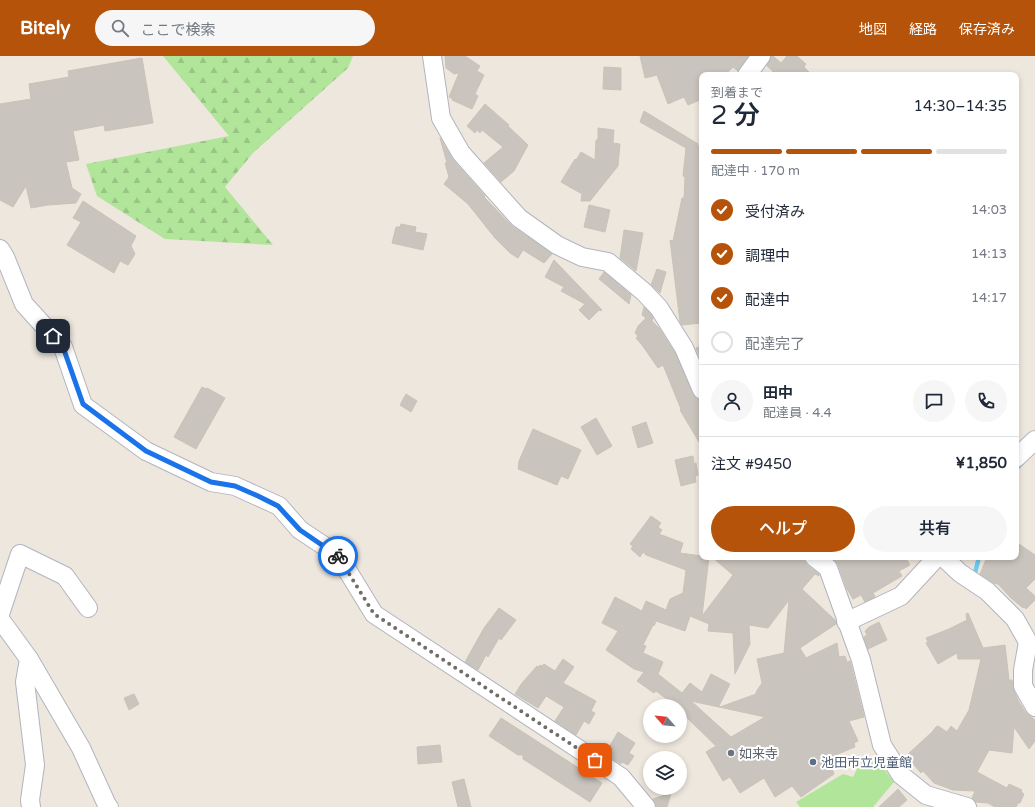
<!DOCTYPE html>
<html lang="ja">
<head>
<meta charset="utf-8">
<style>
	body { margin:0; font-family:"Varela Round","Noto Sans JP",sans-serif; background:#f6f6f7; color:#1f2937; height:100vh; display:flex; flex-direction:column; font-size:15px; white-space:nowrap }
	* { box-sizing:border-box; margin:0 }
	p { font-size:13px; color:#747a83 }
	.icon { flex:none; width:22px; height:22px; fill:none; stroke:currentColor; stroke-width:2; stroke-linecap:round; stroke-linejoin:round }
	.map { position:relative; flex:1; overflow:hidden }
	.sheet { position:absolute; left:699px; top:16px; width:320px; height:488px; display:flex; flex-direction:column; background:#fff; border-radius:8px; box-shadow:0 2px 6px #0003 }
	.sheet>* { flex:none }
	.needle { width:26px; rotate:297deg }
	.fabs { position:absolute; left:643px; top:643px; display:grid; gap:8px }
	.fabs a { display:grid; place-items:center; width:44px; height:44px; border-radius:50%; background:#fff; box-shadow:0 2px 6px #0003; font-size:20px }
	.pin { position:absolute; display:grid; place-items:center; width:34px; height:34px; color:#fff; margin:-17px; border-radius:8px; box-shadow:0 2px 6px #0006 }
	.courier { position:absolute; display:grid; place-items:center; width:40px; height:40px; margin:-20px; border:3px solid #1a73e8; border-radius:50%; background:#fff; color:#222; box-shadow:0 1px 5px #0007 }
	.head em { font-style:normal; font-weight:600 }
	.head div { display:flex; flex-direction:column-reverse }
	.head { display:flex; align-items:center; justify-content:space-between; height:68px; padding:0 12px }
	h1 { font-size:26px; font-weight:600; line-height:30px }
	.bar { display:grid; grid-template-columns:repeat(4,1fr); gap:6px 4px; align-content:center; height:48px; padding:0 12px }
	.bar i { height:5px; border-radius:3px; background:#e0e1e3 }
	.bar .selected { background:#b45309 }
	.bar p { grid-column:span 4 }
	.line { display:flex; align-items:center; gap:10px; padding:0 12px; border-top:1px solid #e0e1e3 }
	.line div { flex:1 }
	.round { display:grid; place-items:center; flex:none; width:42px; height:42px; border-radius:21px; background:#f6f6f7 }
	ol { padding:0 12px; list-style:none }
	li { display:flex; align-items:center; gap:12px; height:44px }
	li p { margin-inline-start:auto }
	li .icon { padding:4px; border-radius:50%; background:#b45309; color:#fff; stroke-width:4 }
	li:last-child { color:#747a83 }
	li i { width:22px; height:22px; border:2px solid #e0e1e3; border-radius:50% }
	.primary-button { display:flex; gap:8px; margin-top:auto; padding:8px 12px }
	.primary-button a { flex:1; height:46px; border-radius:24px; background:#b45309; color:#fff; font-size:16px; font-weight:600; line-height:46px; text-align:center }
	.primary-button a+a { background:#f6f6f7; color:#1f2937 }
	header { display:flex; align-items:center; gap:24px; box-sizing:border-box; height:56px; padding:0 20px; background:#b45309; color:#fff }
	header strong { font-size:19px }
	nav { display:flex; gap:22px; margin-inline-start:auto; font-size:14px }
	.search { width:280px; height:36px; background:#f6f6f7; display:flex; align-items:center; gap:10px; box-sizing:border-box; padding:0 14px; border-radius:22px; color:#747a83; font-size:15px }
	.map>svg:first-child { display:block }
	.grass { fill:#b1e599 }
	.forest { fill:url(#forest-firs) }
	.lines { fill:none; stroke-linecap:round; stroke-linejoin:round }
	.stream { stroke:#6fcbf1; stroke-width:4.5 }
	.building { fill:#c9c4bd; stroke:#c9c3b7; fill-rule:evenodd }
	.minor-casing { stroke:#b2b4bf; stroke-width:20 }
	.minor { stroke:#fff; stroke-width:18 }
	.done { stroke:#706d6a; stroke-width:4; stroke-dasharray:0 7.2 }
	.route { stroke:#1a73e8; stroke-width:5 }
	.worship-dot { fill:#6b7280; stroke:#fff; stroke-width:1.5 }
	.service-dot { fill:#5c6f8a; stroke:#fff; stroke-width:1.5 }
	.labels { text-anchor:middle; stroke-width:4; stroke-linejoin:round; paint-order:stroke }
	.worship-label { font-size:13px; fill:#5b616d; stroke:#fff; text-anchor:start }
	.service-label { font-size:13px; fill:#4e5e75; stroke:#fff; text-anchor:start }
</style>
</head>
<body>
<header>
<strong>Bitely</strong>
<div class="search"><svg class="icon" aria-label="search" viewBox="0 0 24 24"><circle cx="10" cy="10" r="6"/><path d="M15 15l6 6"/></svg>ここで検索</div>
<nav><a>地図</a><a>経路</a><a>保存済み</a></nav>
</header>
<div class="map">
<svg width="1035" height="751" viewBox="0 0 1035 751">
	<defs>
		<pattern id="forest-firs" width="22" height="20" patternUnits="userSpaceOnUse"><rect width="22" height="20" fill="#b1e599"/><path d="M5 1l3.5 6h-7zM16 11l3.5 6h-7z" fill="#98c584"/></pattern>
	</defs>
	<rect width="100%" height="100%" fill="#eee7de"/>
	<path class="grass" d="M874,702L876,703L894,726L873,751H800L796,746L843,718L853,721L859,709Z"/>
	<path class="forest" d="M163,0H353L348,12L253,97L225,131L273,189L165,183L97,140L86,108L229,80Z"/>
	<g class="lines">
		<g class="stream">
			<path d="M1016,413L1022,407"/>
			<path d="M974,521L979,501"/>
		</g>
	</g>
	<g class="building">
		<path d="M445,0H465L480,10L477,15L484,19L475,38L478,40L472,53L452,44L453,43L449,41L459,17L454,18L446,12Z"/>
		<path d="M640,0H748L738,15L733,11L725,19H702V43L688,49L684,41L668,48L657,19L645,22Z"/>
		<path d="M771,0H773L781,7L787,0H797L806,8L804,11L812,19H770L773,15L767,10Z"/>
		<path d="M142,2L153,67L105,75L104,69L73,75L79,104L66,106L72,132L81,138L76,147L48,149L31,152L26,130L13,151L0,144V48L31,43L29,28L69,21L68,15Z"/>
		<path d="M604,11L621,12V34L603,33Z"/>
		<path d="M485,48L509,69L508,70L528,89L514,115L501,126L484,107L503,91L482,74L480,77L477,74L475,77L467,70Z"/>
		<path d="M644,55L698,88L697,90H702V267L682,269L680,266L670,184L673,185L682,142H684L685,121L683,120L686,92L640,66Z"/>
		<path d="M598,72L614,74L613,87L620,88L618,110L590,145H581L582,138L561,126L575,103L576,104L581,96L595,104L596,84H598Z"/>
		<path d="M440,82L453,104L485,140L484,141L513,171L552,198L544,207L523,194L518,202L510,197L495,182L468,148L444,128L449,121L445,107H447Z"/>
		<path d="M83,145L136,180L131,190L135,198L128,209L120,205L114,217L67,189L81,166L73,162Z"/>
		<path d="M589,149L610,154L605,176L584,171Z"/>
		<path d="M401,168L416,171L415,176L427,178L423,194L392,187L396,171H400Z"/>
		<path d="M624,174L643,177L636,215L620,202Z"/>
		<path d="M554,204L602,254L601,255L599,254L589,264L579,254L585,248L561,235L564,231L545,221Z"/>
		<path d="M657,213L666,216L660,237L651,229Z"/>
		<path d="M604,216L631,239L629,248L599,223Z"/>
		<path d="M644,251L651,258L653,262L652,265L659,272L675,297L693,338L696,343L702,344V391L680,354L681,353L663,309L658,312L642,289L636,282L638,280L635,277L638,270L646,262L642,259Z"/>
		<path d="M702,290V307L696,292Z"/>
		<path d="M202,331L206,333L207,332L225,342L196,393L174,381Z"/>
		<path d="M406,338L417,345L411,356L400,349Z"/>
		<path d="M596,362L612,390L597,399L581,371Z"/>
		<path d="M646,366L653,387L638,392L632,371Z"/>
		<path d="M533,373L581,394L568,423L561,420L557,429L518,413L519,405Z"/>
		<path d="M693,400L694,408L696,407L698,419L695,420L696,426L681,430L675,404Z"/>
		<path d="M651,460L661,467L658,471L662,474L659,478L683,487L680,497L702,500V501H709L702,560L733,519L712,501H804V505L807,509L819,518V520L815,518L802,533L836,565V568L800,592L806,602L837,587L839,601L845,600L847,606L850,605L864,661L849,665L858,685L854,687L855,691L828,702L834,718L801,741L792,730L775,741L764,722L740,737L730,721L723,725L706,696L716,690L680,655V650H676L656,635L654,637L637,625L644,616L634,613L606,594L618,575L602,567L615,541L642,555L646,545L666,554L670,543L683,537L686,514L646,499L643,496L640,501L631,493L633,490L630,488ZM789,544L784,597L757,603L762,627L756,636V638L720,651L719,650L730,628L711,618L702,636L690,627L682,637L658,618L663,606L643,597L646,590L643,589L653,569L654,570L656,565L685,575L690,560L709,568L708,575L733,577L735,618L750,588L749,569L768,572ZM691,645L719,651L765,661L731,681Z"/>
		<path d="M1016,486L1035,499V523L1026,532L1035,540V544L1026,553L1024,551L1023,552L1011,542L998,528L994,527L980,518L987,501H1016Z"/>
		<path d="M831,501H905L910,509L899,515L902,520L873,537L875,541L865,546L861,539L853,543L847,533L838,508Z"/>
		<path d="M499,552L516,564L501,584L499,582L488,601L486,599L478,614L465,606L484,572Z"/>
		<path d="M968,557L983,592L1005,589L1009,624H1012L1014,635L1019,646L1026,657L1035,664V685L1029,693L1014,671L1012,697L989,694L977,716L1007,732L1009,728L1022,734L1021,736L1024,738L1020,747H1018L1016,751H995L988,747L976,746L972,742L975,735L953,734L934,727L923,715L921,717L906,700L932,676L936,671L938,670L947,676L951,670L957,675L969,654L981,603H958L957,597L938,608L926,587L928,586L926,582L949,573L967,564L966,558Z"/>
		<path d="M879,566L887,584L868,593L864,581L867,579L865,575L869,571Z"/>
		<path d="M563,603L574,611L563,627L596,645L591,655L595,657L589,668L584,665L576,679L555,665L564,651L546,640L538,652L515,638L522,627L537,610L539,611L540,609L542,610L544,608L555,615Z"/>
		<path d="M134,638L139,648L129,654L124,642Z"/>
		<path d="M501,662L602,727L590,746L523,703V699H518L489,680Z"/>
		<path d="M618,676L635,687L629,697L634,700L628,709L622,706L621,708L605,698Z"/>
		<path d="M440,689L442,706L418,708L417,691Z"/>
		<path d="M464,723L471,751H458L452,726Z"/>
		<path d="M898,733L907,744L899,751H879Z"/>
		<path d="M671,737L667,751H656L653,743Z"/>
	</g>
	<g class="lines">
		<defs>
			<g id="minor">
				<path d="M432,0L441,62L461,97L519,162L557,189L582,201L608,206L644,236L659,252L684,292L702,334"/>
				<path d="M747,19L761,0"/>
				<path d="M0,193L5,201L24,248L63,291L83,349L146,395L211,426L235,430L279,450L300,474L338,499L374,558L621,721L646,751"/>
				<path d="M1016,402L1035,384"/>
				<path d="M814,501L828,512L861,604L882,689L901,719L926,739L967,751"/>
				<path d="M943,501L960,517L987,535L1015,563L1028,586L1023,614V630L1035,651"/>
				<path d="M0,558L20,498L65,520L88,552"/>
				<path d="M0,563L29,603L25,626L35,709L30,744L31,751"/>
				<path d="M846,566L901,540L937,501"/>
				<path d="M29,603L81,692L107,749L109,751"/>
			</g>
		</defs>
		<use href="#minor" class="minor-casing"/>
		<use href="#minor" class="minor"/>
	</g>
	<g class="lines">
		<path class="done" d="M338,500L374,558L595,704"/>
		<path class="route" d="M53,280L63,291L83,348L146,395L211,426L235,430L258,440L278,450L300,474L338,500"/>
	</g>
	<circle class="worship-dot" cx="731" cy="697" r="4"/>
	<circle class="service-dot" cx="813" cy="706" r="4"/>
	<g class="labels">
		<g class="worship-label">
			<text x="739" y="702">如来寺</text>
		</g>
		<g class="service-label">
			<text x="821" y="711">池田市立児童館</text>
		</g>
	</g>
</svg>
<div class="fabs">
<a><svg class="needle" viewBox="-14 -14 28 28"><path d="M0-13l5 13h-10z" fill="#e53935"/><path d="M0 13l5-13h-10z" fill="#747a83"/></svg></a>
<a><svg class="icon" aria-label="layers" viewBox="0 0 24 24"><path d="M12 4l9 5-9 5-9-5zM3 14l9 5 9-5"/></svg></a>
</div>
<div class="pin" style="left:595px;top:704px;background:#ea580c"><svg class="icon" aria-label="bag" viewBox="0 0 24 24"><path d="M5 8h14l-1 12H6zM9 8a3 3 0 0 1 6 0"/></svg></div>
<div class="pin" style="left:53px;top:280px;background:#1f2937"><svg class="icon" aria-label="home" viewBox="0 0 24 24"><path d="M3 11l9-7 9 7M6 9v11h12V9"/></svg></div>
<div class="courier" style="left:338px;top:500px"><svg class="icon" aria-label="bike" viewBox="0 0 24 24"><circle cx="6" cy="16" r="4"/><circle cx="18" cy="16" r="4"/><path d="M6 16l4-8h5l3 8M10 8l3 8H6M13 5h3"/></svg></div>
<section class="sheet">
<div class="head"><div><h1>2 分</h1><p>到着まで</p></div><em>14:30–14:35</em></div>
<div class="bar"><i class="selected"></i><i class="selected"></i><i class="selected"></i><i></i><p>配達中 · 170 m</p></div>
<ol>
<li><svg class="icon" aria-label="check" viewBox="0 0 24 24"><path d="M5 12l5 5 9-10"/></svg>受付済み<p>14:03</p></li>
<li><svg class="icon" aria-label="check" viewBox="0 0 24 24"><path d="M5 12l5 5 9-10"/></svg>調理中<p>14:13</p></li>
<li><svg class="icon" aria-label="check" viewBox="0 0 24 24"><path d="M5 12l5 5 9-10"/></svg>配達中<p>14:17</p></li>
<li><i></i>配達完了</li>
</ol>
<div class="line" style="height:72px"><a class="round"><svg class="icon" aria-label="person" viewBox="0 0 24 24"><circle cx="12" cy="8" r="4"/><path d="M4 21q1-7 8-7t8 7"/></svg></a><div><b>田中</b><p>配達員 · 4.4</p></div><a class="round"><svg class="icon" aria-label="chat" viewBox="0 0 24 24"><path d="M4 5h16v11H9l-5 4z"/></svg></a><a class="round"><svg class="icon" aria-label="phone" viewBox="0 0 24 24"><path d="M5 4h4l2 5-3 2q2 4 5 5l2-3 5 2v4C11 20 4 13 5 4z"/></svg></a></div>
<div class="line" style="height:52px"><div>注文 #9450</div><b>¥1,850</b></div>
<div class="primary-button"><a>ヘルプ</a><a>共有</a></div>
</section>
</div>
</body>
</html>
